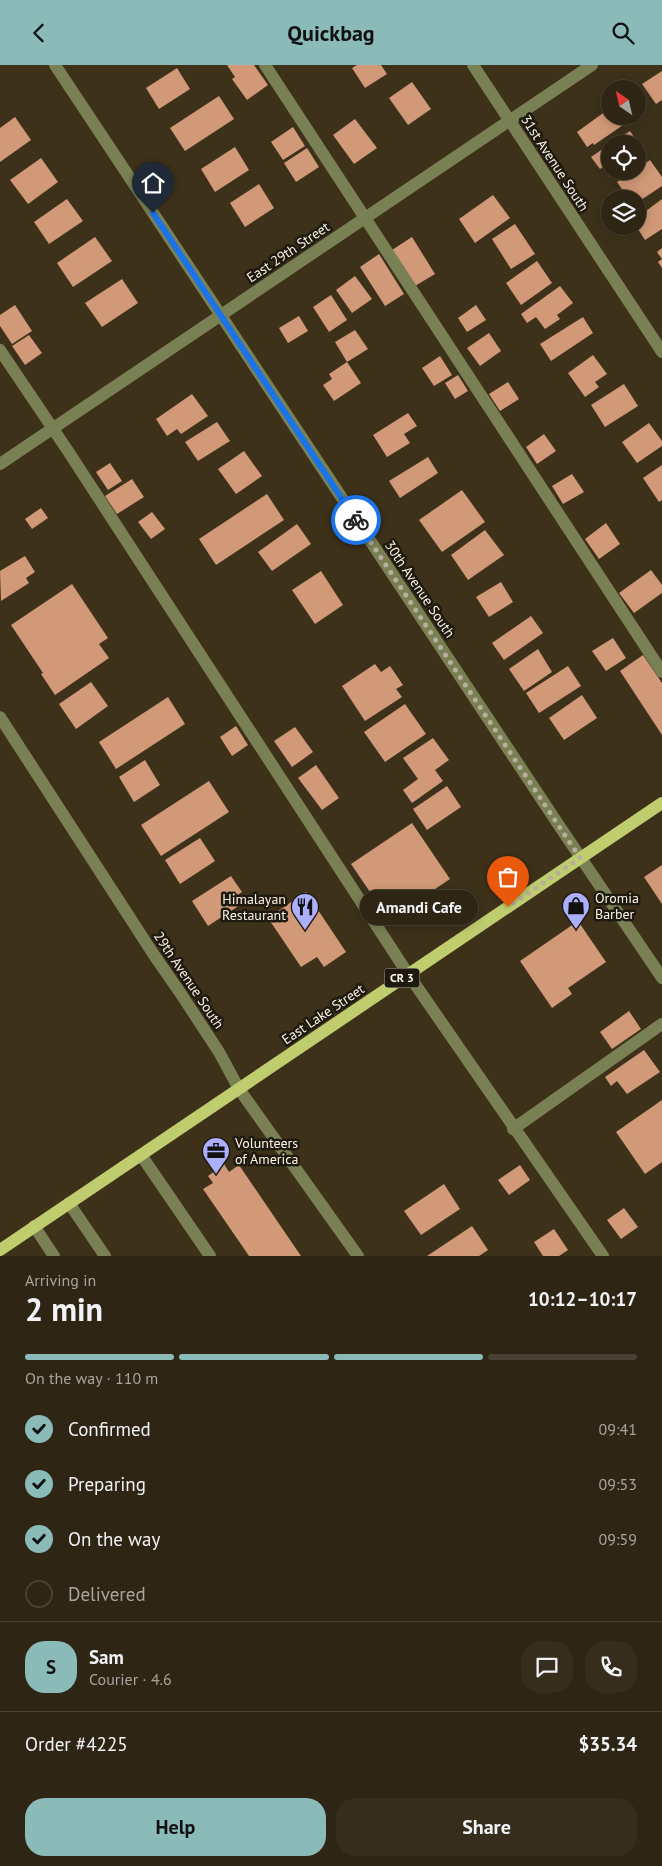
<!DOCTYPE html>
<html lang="en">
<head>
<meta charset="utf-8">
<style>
	body { margin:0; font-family:"PT Sans",sans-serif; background:#362d1d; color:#f1f3f6; height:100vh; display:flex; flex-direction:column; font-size:19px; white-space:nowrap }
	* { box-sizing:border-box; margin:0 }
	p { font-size:16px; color:#a7a5a0 }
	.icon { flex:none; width:28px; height:28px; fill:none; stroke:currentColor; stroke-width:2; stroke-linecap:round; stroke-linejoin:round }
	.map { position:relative; height:1191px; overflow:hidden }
	.details { display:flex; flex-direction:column; background:#2e2514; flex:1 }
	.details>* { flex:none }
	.needle { width:32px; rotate:326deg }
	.fabs { position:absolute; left:601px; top:15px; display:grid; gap:10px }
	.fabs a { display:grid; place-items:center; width:45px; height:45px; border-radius:50%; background:#2e2514; box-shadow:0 2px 12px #0003,0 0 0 1px #494234; font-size:25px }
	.pin { position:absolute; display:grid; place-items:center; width:42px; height:42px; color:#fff; margin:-51px -21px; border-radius:50% 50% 50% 0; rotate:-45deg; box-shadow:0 0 5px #0007 }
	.pin .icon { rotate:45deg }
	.courier { position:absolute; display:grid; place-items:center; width:50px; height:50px; margin:-25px; border:4px solid #1a73e8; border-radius:50%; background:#fff; color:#222; box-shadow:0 1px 6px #0007 }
	.bubble { position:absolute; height:35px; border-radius:18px; background:#2e2514; box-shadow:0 2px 12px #0003,0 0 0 1px #494234; font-size:16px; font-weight:700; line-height:35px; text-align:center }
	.headline em { font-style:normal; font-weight:700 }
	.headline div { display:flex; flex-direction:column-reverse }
	.headline { display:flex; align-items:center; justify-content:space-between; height:85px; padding:0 25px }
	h1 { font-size:32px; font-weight:700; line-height:38px }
	.bar { display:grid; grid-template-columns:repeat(4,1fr); gap:8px 5px; align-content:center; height:60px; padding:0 25px }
	.bar i { height:6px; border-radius:4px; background:#494234 }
	.bar .selected { background:#8bbbb9 }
	.bar p { grid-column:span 4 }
	.line { display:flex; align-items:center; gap:12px; padding:0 25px; border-top:1px solid #494234 }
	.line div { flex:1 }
	.round { display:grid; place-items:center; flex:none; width:52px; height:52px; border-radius:20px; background:#362d1d }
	ol { padding:0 25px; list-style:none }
	li { display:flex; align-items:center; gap:15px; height:55px }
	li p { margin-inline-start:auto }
	li .icon { padding:5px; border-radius:50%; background:#8bbbb9; color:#111; stroke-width:4 }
	li:last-child { color:#a7a5a0 }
	li i { width:28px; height:28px; border:2px solid #494234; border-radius:50% }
	.cta { display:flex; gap:10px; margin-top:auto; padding:10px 25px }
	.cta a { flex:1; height:58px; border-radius:20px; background:#8bbbb9; color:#111; font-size:20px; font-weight:700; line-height:58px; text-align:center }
	.cta a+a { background:#362d1d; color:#f1f3f6 }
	header { display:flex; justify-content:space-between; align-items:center; height:65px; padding:0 25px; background:#8bbbb9; color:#111; font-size:22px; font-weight:700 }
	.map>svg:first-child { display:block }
	.building { fill:#d19978 }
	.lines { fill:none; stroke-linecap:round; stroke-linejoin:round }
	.minor { stroke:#798054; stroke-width:12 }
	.major { stroke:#bfcd6e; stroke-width:12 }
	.done { stroke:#b8af9e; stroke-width:5; stroke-dasharray:0 9 }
	.route { stroke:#1a73e8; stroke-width:6 }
	.labels { text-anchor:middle; stroke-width:5; stroke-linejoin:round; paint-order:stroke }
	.shield { fill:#1f1a10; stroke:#b9b2a5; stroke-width:1 }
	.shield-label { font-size:12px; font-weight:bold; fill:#fbf3e5 }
	.street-label { font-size:14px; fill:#fbf3e5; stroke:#1f1a10 }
	.poi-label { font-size:14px; fill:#fbf3e5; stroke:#1f1a10; text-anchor:start }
</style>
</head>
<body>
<header><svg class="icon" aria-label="back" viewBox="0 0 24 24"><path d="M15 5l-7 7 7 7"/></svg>Quickbag<svg class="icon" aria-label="search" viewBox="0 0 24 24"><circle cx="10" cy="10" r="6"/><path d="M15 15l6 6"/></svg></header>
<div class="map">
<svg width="662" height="1191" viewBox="0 0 662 1191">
	<rect width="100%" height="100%" fill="#3d311a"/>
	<g class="building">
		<path d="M227,0H254L268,20L247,35L232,14L235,12Z"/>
		<path d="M357,0H381L387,9L365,23L352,3Z"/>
		<path d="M177,3L190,24L159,44L146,23Z"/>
		<path d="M662,6V35L656,39L642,19Z"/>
		<path d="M412,17L431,44L408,60L389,33Z"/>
		<path d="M219,31L234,54L185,86L170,63Z"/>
		<path d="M610,43V51H626L629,56L594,80L593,78L587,82L577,67Z"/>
		<path d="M15,52L31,75L0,97V63Z"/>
		<path d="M355,54L377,83L354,99L333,70Z"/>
		<path d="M293,62L305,81L283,95L271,77Z"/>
		<path d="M630,66L645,89L638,94V79H610Z"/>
		<path d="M610,79V106H619L610,112L603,102L600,104L591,92Z"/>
		<path d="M235,82L249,105L215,127L201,104Z"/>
		<path d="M307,83L319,102L296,117L284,98Z"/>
		<path d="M41,93L58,117L28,139L10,115Z"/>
		<path d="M650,95L662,112V121L638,137V134H620L616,129L622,124L617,117L633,106H638V103Z"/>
		<path d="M259,119L274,143L245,162L230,138Z"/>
		<path d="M493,130L510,153L475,178L459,154Z"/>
		<path d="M67,134L83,156L49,179L34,157Z"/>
		<path d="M662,134V164L645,175L636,161H638V152Z"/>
		<path d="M515,159L535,189L511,204L492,174Z"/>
		<path d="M95,172L112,196L73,222L57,198Z"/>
		<path d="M412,172L435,209L415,221L392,185Z"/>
		<path d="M662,183V203L658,197L662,194L657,187Z"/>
		<path d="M379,189L404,229L385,241L360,202Z"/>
		<path d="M537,196L552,218L521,240L506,218Z"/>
		<path d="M355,211L372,234L352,248L336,225Z"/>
		<path d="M122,214L138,238L102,262L85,238Z"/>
		<path d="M560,221L573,238L557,250L560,254L545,264L536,252L527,258L521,249Z"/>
		<path d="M331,230L347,255L329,267L313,242Z"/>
		<path d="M15,240L32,266L12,279L0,261V250Z"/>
		<path d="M476,240L486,255L467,267L458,253Z"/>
		<path d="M299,251L308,266L288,278L279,263Z"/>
		<path d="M583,252L593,268L551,296L540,279Z"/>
		<path d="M355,265L368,284L347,297L335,277Z"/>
		<path d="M489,268L501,286L480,301L467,283Z"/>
		<path d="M29,270L42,288L25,300L12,281Z"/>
		<path d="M593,290L607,309L595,317L599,322L585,332L568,308Z"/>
		<path d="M440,291L452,310L434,321L422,303Z"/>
		<path d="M347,297L361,318L334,336L323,320L332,314L329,309Z"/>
		<path d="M458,310L468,326L455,334L445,318Z"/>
		<path d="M508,317L519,334L500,346L489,329Z"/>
		<path d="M624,319L638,341L605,362L591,340Z"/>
		<path d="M192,329L208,351L181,369L177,364L167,371L156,354Z"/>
		<path d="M408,348L417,361L404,369L410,378L387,392L373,370Z"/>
		<path d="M217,357L230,376L198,396L185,377Z"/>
		<path d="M649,358L662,376V381L637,398L622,377Z"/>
		<path d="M544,369L556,386L537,399L526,382Z"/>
		<path d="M244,386L262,411L236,429L218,404Z"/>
		<path d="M428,392L438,408L400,433L389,416Z"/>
		<path d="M110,398L122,416L108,425L96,407Z"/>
		<path d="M662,400V435L659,437L643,413Z"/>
		<path d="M572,409L584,427L563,439L552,421Z"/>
		<path d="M132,414L144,432L117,449L105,431Z"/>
		<path d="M462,425L485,457L442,487L419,455Z"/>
		<path d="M267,429L284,455L216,500L199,474Z"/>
		<path d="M41,443L48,453L32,464L25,454Z"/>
		<path d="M152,447L165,464L151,474L138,457Z"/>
		<path d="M606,458L620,479L599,494L585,474Z"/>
		<path d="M297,459L311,479L272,506L258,487Z"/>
		<path d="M485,465L504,490L468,515L451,490Z"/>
		<path d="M25,491L35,507L26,513L29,518L1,536L0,506Z"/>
		<path d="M651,505L662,520V528L634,548L619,528Z"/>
		<path d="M321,506L343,540L315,559L292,525Z"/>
		<path d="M501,517L513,537L489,552L476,532Z"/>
		<path d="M72,519L108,573L99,579L109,593L55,630L41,609L43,608L11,560Z"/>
		<path d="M531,551L543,568L504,595L492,578Z"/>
		<path d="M613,573L626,593L606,606L592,586Z"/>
		<path d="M538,584L552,607L524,626L509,604Z"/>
		<path d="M643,590L662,618V670L620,606Z"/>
		<path d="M375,599L381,607L390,601L403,620L396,624L402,632L365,656L342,621Z"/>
		<path d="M568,601L581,621L539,648L526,628Z"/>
		<path d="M91,617L108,641L76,664L59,639Z"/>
		<path d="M582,630L597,653L564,675L549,653Z"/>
		<path d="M168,632L185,659L116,704L99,677Z"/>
		<path d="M405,639L426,669L385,697L364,667Z"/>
		<path d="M236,661L248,680L232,691L220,672Z"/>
		<path d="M295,662L313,687L292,702L274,676Z"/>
		<path d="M433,673L449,695L435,705L443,716L412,738L403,725L418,714L403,693Z"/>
		<path d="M145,695L160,720L134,737L119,712Z"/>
		<path d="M316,700L339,733L322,745L298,713Z"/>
		<path d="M209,716L229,747L161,791L141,760Z"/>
		<path d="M447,721L461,742L427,765L413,744Z"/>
		<path d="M412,758L450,814L389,855L351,799Z"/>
		<path d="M200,773L215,796L180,819L165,795Z"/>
		<path d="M662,800V839L644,812Z"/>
		<path d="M231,811L242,827L235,832L240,840L208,861L192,836Z"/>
		<path d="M306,827L346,887L324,902L317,892L301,902L268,853Z"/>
		<path d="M578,856L606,897L568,923L572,929L552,943L520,896Z"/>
		<path d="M629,946L641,964L612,984L600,967Z"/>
		<path d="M644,985L660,1007L627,1029L617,1016L611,1021L605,1012Z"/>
		<path d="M662,1035V1097L645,1109L616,1067Z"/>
		<path d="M224,1099L229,1107L239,1100L301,1191H249L203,1124L213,1118L208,1111Z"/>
		<path d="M520,1100L530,1115L509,1130L498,1115Z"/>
		<path d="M444,1119L460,1144L421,1170L404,1146Z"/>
		<path d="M624,1143L638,1162L621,1174L607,1155Z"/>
		<path d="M472,1161L488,1185L479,1191H427Z"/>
		<path d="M554,1164L568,1185L559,1191H543L534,1177Z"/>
	</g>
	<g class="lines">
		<g class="minor">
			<path d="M55,0L558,759L662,913"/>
			<path d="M265,0L662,607"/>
			<path d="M473,0L662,287"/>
			<path d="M0,285L68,386L408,909L603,1191"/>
			<path d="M0,399L592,0"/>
			<path d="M0,652L154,890L181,929L219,987L239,1024L358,1191"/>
			<path d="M513,1064L662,959"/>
			<path d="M141,1090L210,1191"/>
			<path d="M69,1138L105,1191"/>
			<path d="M34,1161L54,1191"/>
		</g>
		<path class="major" d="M0,1185L662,738"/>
	</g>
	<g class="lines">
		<path class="done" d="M356,455L580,793L508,842"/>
		<path class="route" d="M153,148L356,455"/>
	</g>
	<defs>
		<symbol id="shop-pin" viewBox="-11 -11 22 30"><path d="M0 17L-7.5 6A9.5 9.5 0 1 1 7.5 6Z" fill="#acaffb" stroke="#1f1a10"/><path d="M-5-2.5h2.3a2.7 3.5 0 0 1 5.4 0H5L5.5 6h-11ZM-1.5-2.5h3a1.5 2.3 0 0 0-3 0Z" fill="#111"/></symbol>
		<symbol id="restaurant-pin" viewBox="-11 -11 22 30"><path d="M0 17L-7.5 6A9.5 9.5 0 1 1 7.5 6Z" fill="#acaffb" stroke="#1f1a10"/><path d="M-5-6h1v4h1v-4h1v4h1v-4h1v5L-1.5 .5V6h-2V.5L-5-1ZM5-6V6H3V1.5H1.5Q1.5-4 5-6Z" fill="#111"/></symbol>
		<symbol id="office-pin" viewBox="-11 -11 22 30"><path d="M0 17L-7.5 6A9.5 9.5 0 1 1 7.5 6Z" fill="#acaffb" stroke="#1f1a10"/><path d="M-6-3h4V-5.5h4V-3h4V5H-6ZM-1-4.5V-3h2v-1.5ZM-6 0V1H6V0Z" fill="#111"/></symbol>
	</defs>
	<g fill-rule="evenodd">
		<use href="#shop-pin" x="560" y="825" width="32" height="43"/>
		<use href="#restaurant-pin" x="289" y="826" width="32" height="43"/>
		<use href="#office-pin" x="200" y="1070" width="32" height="43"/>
	</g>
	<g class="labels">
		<rect class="shield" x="384.5" y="903.5" width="35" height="19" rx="4"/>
		<g class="shield-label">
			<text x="402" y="917">CR 3</text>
		</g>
		<g class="street-label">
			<text transform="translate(555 98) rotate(57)" y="5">31st Avenue South</text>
			<text transform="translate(288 187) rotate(-34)" y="5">East 29th Street</text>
			<text transform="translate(420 524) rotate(56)" y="5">30th Avenue South</text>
			<text transform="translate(189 915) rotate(56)" y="5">29th Avenue South</text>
			<text transform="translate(323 949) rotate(-34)" y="5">East Lake Street</text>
		</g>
		<g class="poi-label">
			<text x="595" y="838">Oromia<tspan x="595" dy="16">Barber</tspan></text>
			<text x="286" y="839" text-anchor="end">Himalayan<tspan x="286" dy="16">Restaurant</tspan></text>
			<text x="235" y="1083">Volunteers<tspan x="235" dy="16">of America</tspan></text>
		</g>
	</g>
</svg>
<div class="fabs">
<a><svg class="needle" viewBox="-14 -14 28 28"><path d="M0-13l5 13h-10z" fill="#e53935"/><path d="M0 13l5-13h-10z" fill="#a7a5a0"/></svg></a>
<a><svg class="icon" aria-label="locate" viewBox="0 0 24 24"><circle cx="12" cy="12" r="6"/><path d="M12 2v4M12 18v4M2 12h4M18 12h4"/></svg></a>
<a><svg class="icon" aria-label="layers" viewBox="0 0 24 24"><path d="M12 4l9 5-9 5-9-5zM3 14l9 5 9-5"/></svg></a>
</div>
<div class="pin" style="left:508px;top:842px;background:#ea580c"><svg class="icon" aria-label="bag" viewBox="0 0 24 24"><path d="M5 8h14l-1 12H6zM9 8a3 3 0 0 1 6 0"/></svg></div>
<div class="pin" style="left:153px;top:148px;background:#1f2937"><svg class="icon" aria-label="home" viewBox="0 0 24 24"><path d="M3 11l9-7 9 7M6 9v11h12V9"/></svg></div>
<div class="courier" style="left:356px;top:455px"><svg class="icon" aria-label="bike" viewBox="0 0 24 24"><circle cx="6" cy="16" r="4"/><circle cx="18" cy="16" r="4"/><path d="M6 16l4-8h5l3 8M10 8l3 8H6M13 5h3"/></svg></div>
<div class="bubble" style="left:360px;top:825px;width:118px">Amandi Cafe</div>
</div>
<section class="details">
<div class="headline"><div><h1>2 min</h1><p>Arriving in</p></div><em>10:12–10:17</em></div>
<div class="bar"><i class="selected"></i><i class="selected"></i><i class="selected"></i><i></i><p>On the way · 110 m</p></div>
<ol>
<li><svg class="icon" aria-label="check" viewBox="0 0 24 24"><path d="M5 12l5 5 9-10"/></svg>Confirmed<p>09:41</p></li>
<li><svg class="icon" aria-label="check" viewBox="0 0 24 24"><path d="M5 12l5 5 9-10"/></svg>Preparing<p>09:53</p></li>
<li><svg class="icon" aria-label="check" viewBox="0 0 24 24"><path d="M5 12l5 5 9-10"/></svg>On the way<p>09:59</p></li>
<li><i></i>Delivered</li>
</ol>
<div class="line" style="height:90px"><b class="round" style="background:#8bbbb9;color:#111">S</b><div><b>Sam</b><p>Courier · 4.6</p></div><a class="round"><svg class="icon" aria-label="chat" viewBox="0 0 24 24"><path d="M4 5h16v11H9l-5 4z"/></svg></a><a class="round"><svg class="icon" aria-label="phone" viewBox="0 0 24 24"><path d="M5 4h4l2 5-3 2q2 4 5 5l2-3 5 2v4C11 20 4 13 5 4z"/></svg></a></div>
<div class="line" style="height:65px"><div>Order #4225</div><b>$35.34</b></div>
<div class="cta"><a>Help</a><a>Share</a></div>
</section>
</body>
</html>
